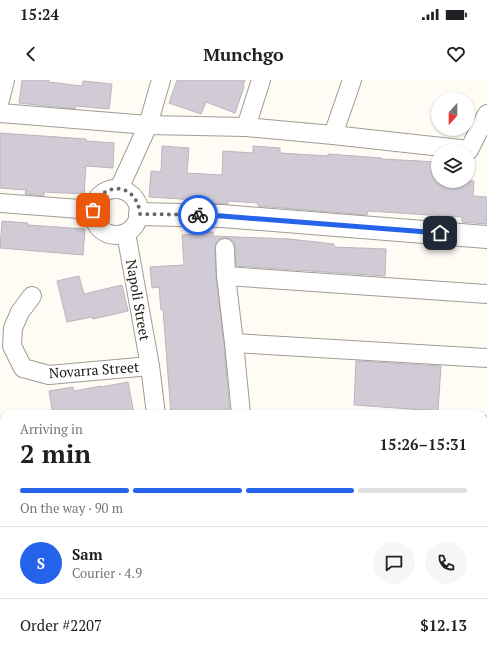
<!DOCTYPE html>
<html lang="en">
<head>
<meta charset="utf-8">
<style>
	body { margin:0; font-family:"PT Serif",serif; background:#f6f6f6; color:#202124; height:100vh; display:flex; flex-direction:column; font-size:15px; white-space:nowrap }
	* { box-sizing:border-box; margin:0 }
	p { font-size:13px; color:#757577 }
	.icon { flex:none; width:22px; height:22px; fill:none; stroke:currentColor; stroke-width:2; stroke-linecap:round; stroke-linejoin:round }
	.map { position:relative; flex:1; overflow:hidden }
	.panel { position:absolute; left:0px; top:330px; width:487px; height:248px; display:flex; flex-direction:column; background:#fff; border-radius:12px 12px 0 0; box-shadow:0 1px 3px #0004 }
	.panel>* { flex:none }
	.needle { width:26px; rotate:201deg }
	.fabs { position:absolute; left:431px; top:12px; display:grid; gap:8px }
	.fabs a { display:grid; place-items:center; width:44px; height:44px; border-radius:50%; background:#fff; box-shadow:0 1px 3px #0004; font-size:20px }
	.pin { position:absolute; display:grid; place-items:center; width:34px; height:34px; color:#fff; margin:-17px; border-radius:8px; box-shadow:0 2px 6px #0006 }
	.courier { position:absolute; display:grid; place-items:center; width:40px; height:40px; margin:-20px; border:3px solid #2563eb; border-radius:50%; background:#fff; color:#222; box-shadow:0 1px 5px #0007 }
	.overview em { font-style:normal; font-weight:800 }
	.overview div { display:flex; flex-direction:column-reverse }
	.overview { display:flex; align-items:center; justify-content:space-between; height:68px; padding:0 20px }
	h1 { font-size:26px; font-weight:800; line-height:30px }
	.bar { display:grid; grid-template-columns:repeat(4,1fr); gap:6px 4px; align-content:center; height:48px; padding:0 20px }
	.bar i { height:5px; border-radius:3px; background:#e0e0e0 }
	.bar .active { background:#2563eb }
	.bar p { grid-column:span 4 }
	.line { display:flex; align-items:center; gap:10px; padding:0 20px; border-top:1px solid #e0e0e0 }
	.line div { flex:1 }
	.round { display:grid; place-items:center; flex:none; width:42px; height:42px; border-radius:21px; background:#f6f6f6 }
	.status { display:flex; justify-content:space-between; align-items:center; height:28px; padding:0 20px; background:#fff; direction:ltr }
	.status svg { height:11px; fill:currentColor }
	header { display:flex; justify-content:space-between; align-items:center; height:52px; padding:0 20px; background:#fff; font-size:18px; font-weight:800 }
	.map>svg:first-child { display:block }
	.building { fill:#d1cbd5; stroke:#bab5be }
	.lines { fill:none; stroke-linecap:round; stroke-linejoin:round }
	.street-casing { stroke:#a19c93; stroke-width:20 }
	.secondary-casing { stroke:#a19c93; stroke-width:24 }
	.street { stroke:#fff; stroke-width:18 }
	.secondary { stroke:#fff; stroke-width:22 }
	.done { stroke:#6b6863; stroke-width:4; stroke-dasharray:0 7.2 }
	.route { stroke:#2563eb; stroke-width:5 }
	.labels { text-anchor:middle; stroke-width:3; stroke-linejoin:round; paint-order:stroke }
	.street-label { font-size:14px; fill:#1b1915; stroke:#fff }
</style>
</head>
<body>
<div class="status"><b>15:24</b><svg viewBox="0 0 49 12"><path d="M0 12V9h3v3zM5 12V6h3v6zM10 12V3h3v9zM15 12V0h3v12zM26 1h20v11H26zM47 4h2v5h-2z"/></svg></div>
<header><svg class="icon" aria-label="back" viewBox="0 0 24 24"><path d="M15 5l-7 7 7 7"/></svg>Munchgo<svg class="icon" aria-label="heart" viewBox="0 0 24 24"><path d="M12 20l-8-8c-3-5 5-10 8-4 3-6 11-1 8 4z"/></svg></header>
<div class="map">
<svg width="487" height="578" viewBox="0 0 487 578">
	<rect width="100%" height="100%" fill="#fffbf5"/>
	<g class="building">
		<path d="M22,0H49V2L82,6L83,1L112,4L109,29L76,26L75,29L19,23Z"/>
		<path d="M177,0H245L243,6L244,7L235,33L206,22L201,34L169,23Z"/>
		<path d="M0,53L86,59V61L114,63L113,88L86,86L84,114L44,112V116L25,114L26,110L0,108Z"/>
		<path d="M162,66L189,68L187,93L222,95L223,71L253,73V66L280,68V73L328,76V74L382,78L381,79L438,82V101H474L473,116L487,117V144L462,142V137L368,131L367,135L258,126V123L228,121V124L196,123L197,120L149,117L151,91L161,92Z"/>
		<path d="M2,141L28,143V145L85,149L83,175L0,168Z"/>
		<path d="M213,152V156L289,159L334,164V167L386,169L385,196L236,186L235,168L234,162L230,159L225,158L219,159L216,163L215,168L216,196L224,264L230,334H171L163,229L161,230L159,207L152,208L150,187L184,185L182,155L197,154L196,153Z"/>
		<path d="M79,196L84,214L122,205L128,231L93,239L92,237L67,242L57,201Z"/>
		<path d="M356,281L441,286L438,331L354,325Z"/>
		<path d="M128,302L134,334H53L49,311L73,307L74,311L101,306V307Z"/>
	</g>
	<g class="lines">
		<defs>
			<g id="street">
				<path d="M0,20L5,0"/>
				<path d="M0,33L148,45L246,47L333,55L469,70L487,34"/>
				<path d="M246,47L261,0"/>
				<path d="M333,55L352,0"/>
				<circle cx="116" cy="132" r="23"/>
				<path d="M119,109L148,45L161,0"/>
				<path d="M0,123L93,130"/>
				<path d="M126,153L150,286L156,334"/>
				<path d="M225,168L226,196L234,263L241,334"/>
				<path d="M226,196L487,214"/>
				<path d="M32,216L20,232L13,248L12,266L23,288L49,295L150,286"/>
				<path d="M234,263L487,278"/>
				<path d="M483,345L487,346"/>
				<path d="M0,396L4,395"/>
				<path d="M483,407L487,408"/>
				<path d="M483,476L487,477"/>
				<path d="M260,574V578"/>
				<path d="M444,574V578"/>
				<path d="M0,575L33,576L39,574"/>
			</g>
			<path id="secondary" d="M140,134L222,136L487,157"/>
		</defs>
		<use href="#street" class="street-casing"/>
		<use href="#secondary" class="secondary-casing"/>
		<use href="#street" class="street"/>
		<use href="#secondary" class="secondary"/>
	</g>
	<g class="lines">
		<path class="done" d="M93,130C101,100 137,102 140,134L198,135"/>
		<path class="route" d="M198,135L222,136L440,153"/>
	</g>
	<g class="labels">
		<g class="street-label">
			<text transform="translate(138 220) rotate(80)" y="5">Napoli Street</text>
			<text transform="translate(94 290) rotate(-4)" y="5">Novarra Street</text>
		</g>
	</g>
</svg>
<div class="fabs">
<a><svg class="needle" viewBox="-14 -14 28 28"><path d="M0-13l5 13h-10z" fill="#e53935"/><path d="M0 13l5-13h-10z" fill="#757577"/></svg></a>
<a><svg class="icon" aria-label="layers" viewBox="0 0 24 24"><path d="M12 4l9 5-9 5-9-5zM3 14l9 5 9-5"/></svg></a>
</div>
<div class="pin" style="left:93px;top:130px;background:#ea580c"><svg class="icon" aria-label="bag" viewBox="0 0 24 24"><path d="M5 8h14l-1 12H6zM9 8a3 3 0 0 1 6 0"/></svg></div>
<div class="pin" style="left:440px;top:153px;background:#1f2937"><svg class="icon" aria-label="home" viewBox="0 0 24 24"><path d="M3 11l9-7 9 7M6 9v11h12V9"/></svg></div>
<div class="courier" style="left:198px;top:135px"><svg class="icon" aria-label="bike" viewBox="0 0 24 24"><circle cx="6" cy="16" r="4"/><circle cx="18" cy="16" r="4"/><path d="M6 16l4-8h5l3 8M10 8l3 8H6M13 5h3"/></svg></div>
<section class="panel">
<div class="overview"><div><h1>2 min</h1><p>Arriving in</p></div><em>15:26–15:31</em></div>
<div class="bar"><i class="active"></i><i class="active"></i><i class="active"></i><i></i><p>On the way · 90 m</p></div>
<div class="line" style="height:72px"><b class="round" style="background:#2563eb;color:#fff">S</b><div><b>Sam</b><p>Courier · 4.9</p></div><a class="round"><svg class="icon" aria-label="chat" viewBox="0 0 24 24"><path d="M4 5h16v11H9l-5 4z"/></svg></a><a class="round"><svg class="icon" aria-label="phone" viewBox="0 0 24 24"><path d="M5 4h4l2 5-3 2q2 4 5 5l2-3 5 2v4C11 20 4 13 5 4z"/></svg></a></div>
<div class="line" style="height:52px"><div>Order #2207</div><b>$12.13</b></div>
</section>
</div>
</body>
</html>
